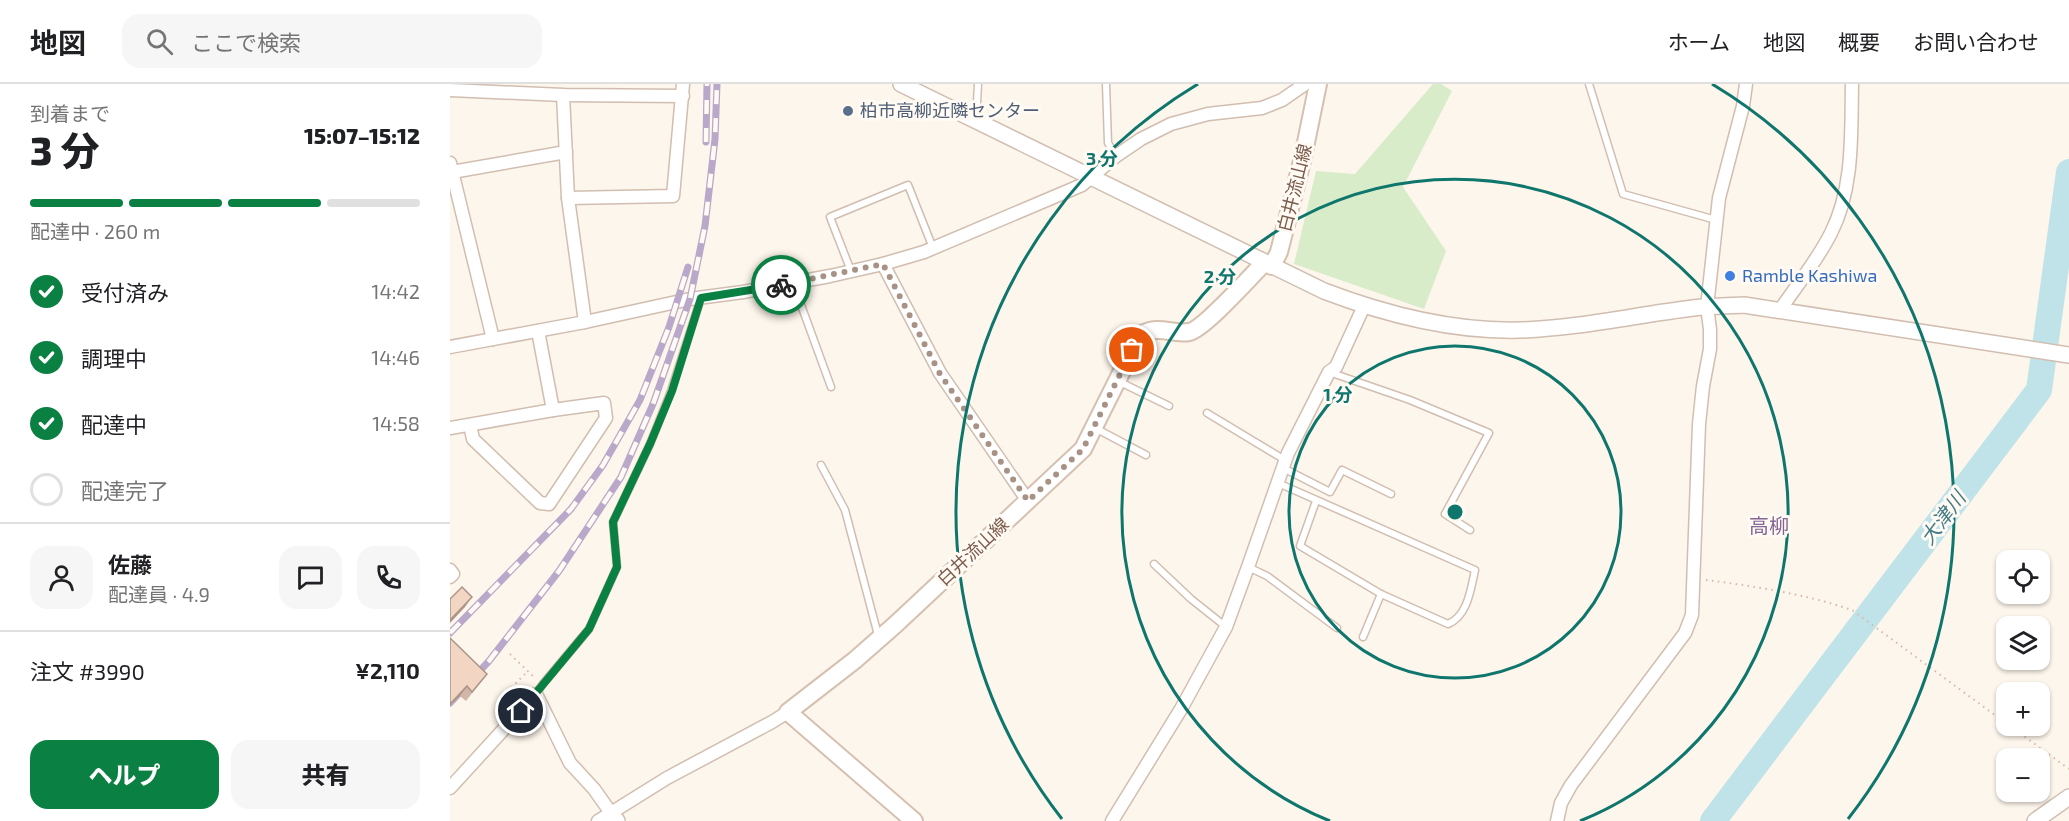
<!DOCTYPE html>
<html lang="ja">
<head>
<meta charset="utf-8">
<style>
	body { margin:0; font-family:"Exo 2","Noto Sans JP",sans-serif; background:#f6f6f6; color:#202124; height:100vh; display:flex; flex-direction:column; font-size:22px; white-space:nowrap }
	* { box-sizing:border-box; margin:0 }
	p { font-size:20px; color:#757577 }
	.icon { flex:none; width:33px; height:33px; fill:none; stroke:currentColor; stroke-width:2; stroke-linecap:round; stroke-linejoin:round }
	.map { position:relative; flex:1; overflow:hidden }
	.side { display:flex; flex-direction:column; background:#fff; width:450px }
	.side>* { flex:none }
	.controls { position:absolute; left:1546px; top:466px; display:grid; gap:12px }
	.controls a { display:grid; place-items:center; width:54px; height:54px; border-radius:12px; background:#fff; box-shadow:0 2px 4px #0004; font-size:30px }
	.pin { position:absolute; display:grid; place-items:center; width:51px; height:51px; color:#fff; margin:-26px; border:3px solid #fff; border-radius:50%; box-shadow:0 2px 6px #0007 }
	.courier { position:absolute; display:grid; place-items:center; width:60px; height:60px; margin:-30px; border:4px solid #0b8043; border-radius:50%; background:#fff; color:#222; box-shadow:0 2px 8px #0007 }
	.head em { font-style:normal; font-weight:800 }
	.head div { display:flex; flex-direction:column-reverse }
	.head { display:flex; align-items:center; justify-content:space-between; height:102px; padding:0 30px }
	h1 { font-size:39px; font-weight:800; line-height:45px }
	.bar { display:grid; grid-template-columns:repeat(4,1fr); gap:9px 6px; align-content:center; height:72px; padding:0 30px }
	.bar i { height:8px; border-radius:4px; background:#e0e0e0 }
	.bar .selected { background:#0b8043 }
	.bar p { grid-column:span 4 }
	.line { display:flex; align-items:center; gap:15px; padding:0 30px; border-top:2px solid #e0e0e0 }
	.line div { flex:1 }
	.round { display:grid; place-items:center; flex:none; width:63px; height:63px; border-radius:18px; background:#f6f6f6 }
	ol { padding:0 30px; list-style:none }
	li { display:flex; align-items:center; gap:18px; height:66px }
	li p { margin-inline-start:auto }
	li .icon { padding:6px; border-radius:50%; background:#0b8043; color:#fff; stroke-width:4 }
	li:last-child { color:#757577 }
	li i { width:33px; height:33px; border:3px solid #e0e0e0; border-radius:50% }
	.cta { display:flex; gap:12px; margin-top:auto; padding:12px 30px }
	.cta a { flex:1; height:69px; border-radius:18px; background:#0b8043; color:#fff; font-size:24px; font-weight:800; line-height:69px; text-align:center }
	.cta a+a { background:#f6f6f6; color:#202124 }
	header { display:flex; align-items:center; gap:36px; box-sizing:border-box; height:84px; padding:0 30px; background:#fff; border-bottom:2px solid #e0e0e0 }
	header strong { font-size:28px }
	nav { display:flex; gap:33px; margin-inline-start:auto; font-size:21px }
	.search { width:420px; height:54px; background:#f6f6f6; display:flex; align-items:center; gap:15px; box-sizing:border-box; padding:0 21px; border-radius:18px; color:#757577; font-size:22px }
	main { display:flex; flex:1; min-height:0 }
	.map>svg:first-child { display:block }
	.green { fill:#d8ecc9 }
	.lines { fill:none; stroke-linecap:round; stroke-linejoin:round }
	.river { stroke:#bfe3e8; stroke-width:26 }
	.service-casing { stroke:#d1beb0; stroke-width:9 }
	.minor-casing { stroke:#d1beb0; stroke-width:15 }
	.tertiary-casing { stroke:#d1beb0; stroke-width:18 }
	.secondary-casing { stroke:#d6c0b0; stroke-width:20 }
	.path { stroke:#d9b8a5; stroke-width:2; stroke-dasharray:1.5 4.5; stroke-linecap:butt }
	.service { stroke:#fff; stroke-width:6 }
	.minor { stroke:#fff; stroke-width:12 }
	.tertiary { stroke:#fff; stroke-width:15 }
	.secondary { stroke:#fff; stroke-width:16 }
	.rail-casing { stroke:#b9a8c9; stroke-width:7 }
	.rail { stroke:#fffaf3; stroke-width:4.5; stroke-dasharray:14; stroke-linecap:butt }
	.wall { fill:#d1b7a8 }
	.shaded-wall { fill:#aa9588 }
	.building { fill:#f3d5c3; stroke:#aa9588; stroke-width:1.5 }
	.done { stroke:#a89285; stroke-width:6; stroke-dasharray:0 10.8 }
	.route { stroke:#0b8043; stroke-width:8 }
	.ring { fill:none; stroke:#0f766e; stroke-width:3 }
	.service-dot { fill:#5c6f8a; stroke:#fffaf3; stroke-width:2 }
	.shop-dot { fill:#3f7fe0; stroke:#fffaf3; stroke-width:2 }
	.labels { text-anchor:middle; stroke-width:6; stroke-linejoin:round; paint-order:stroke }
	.service-label { font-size:18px; fill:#4e5e75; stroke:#fffaf3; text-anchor:start }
	.street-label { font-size:18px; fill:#7a5c4d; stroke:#fffaf3 }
	.shop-label { font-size:18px; fill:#366cbe; stroke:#fffaf3; text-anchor:start }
	.water-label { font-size:20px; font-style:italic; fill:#437c86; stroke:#fffaf3 }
	.neighbourhood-label { font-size:20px; fill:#846695; stroke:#fffaf3 }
	.centre { fill:#0f766e; stroke:#fffaf3; stroke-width:3 }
	.ring-label { font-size:18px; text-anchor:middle; font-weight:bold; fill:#0f766e; stroke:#fffaf3; stroke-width:6; stroke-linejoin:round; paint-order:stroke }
</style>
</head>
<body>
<header>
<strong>地図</strong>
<div class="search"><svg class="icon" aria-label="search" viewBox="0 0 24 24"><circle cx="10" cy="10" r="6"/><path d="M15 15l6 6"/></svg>ここで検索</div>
<nav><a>ホーム</a><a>地図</a><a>概要</a><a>お問い合わせ</a></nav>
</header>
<main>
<section class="side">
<div class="head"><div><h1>3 分</h1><p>到着まで</p></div><em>15:07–15:12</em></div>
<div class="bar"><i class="selected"></i><i class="selected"></i><i class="selected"></i><i></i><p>配達中 · 260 m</p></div>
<ol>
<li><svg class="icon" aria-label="check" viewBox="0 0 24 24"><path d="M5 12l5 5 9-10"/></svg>受付済み<p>14:42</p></li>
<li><svg class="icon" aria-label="check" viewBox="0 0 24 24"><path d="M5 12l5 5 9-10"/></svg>調理中<p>14:46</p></li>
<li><svg class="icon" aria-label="check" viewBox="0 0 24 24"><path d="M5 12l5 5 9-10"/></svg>配達中<p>14:58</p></li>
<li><i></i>配達完了</li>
</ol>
<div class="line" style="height:108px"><a class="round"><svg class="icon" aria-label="person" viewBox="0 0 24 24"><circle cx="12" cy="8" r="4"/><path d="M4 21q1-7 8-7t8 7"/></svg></a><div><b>佐藤</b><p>配達員 · 4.9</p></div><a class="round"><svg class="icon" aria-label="chat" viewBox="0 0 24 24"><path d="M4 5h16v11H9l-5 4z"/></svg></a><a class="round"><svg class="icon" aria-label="phone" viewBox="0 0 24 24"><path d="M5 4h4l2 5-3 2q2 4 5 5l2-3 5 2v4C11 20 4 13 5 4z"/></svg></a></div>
<div class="line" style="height:78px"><div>注文 #3990</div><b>¥2,110</b></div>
<div class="cta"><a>ヘルプ</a><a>共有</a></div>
</section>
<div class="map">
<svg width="1619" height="737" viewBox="0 0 1619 737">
	<rect width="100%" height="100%" fill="#fdf6ec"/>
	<path class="green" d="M983,0H991L1002,7L953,103L996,167L974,225L844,180L866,87L905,90Z"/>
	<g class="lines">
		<path class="river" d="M1263,737L1589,306L1619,88"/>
		<defs>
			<g id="service">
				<path d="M656,0L658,59L666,72"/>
				<path d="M1139,0L1173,110L1266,136"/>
				<path d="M526,36L528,0"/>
				<path d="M401,187L380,133L458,101L483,164"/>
				<path d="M343,199L381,303"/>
				<path d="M879,288L960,316L1039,349L995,430L1020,446"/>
				<path d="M670,298L719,322"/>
				<path d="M757,329L835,376"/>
				<path d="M645,344L696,371"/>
				<path d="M371,381L395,426L428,551"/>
				<path d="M833,384L880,408L892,386L941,410"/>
				<path d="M828,399L1025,486C1021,504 1018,532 998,540L931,510L850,462L866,417"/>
				<path d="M704,480L741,515L775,542"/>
				<path d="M798,483L817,492L887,544"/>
				<path d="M913,553L931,510"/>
				<path d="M86,610L92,601L139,545L167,483L163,438L200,360L221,307L251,214"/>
			</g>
			<g id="minor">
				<path d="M0,6L113,11L233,12"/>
				<path d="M113,11L118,114L135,238"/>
				<path d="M0,79L43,255"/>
				<path d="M2,88L116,68"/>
				<path d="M118,114L223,112L233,0"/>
				<path d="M433,180L490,289L578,417"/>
				<path d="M1330,226C1347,201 1367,177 1381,149C1404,104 1401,49 1402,0"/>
				<path d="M0,263L135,238L240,215L293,208L380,192L433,180L474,168L632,101L666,72L691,55L721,40L758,30L812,24L832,16L855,0"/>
				<path d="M20,341L23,355L90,419L99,420L156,334L154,319L103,326"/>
				<path d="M0,344L103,326L88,247"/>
				<path d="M0,486L3,490L0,493"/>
				<path d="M0,704L86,610L120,679L144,705L161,729"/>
				<path d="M148,737L217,694L322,638L338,628"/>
				<path d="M662,737L731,625L776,543L798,483L838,369L879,288L886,283L914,222"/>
				<path d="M1107,737L1111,719L1121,701L1235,549L1242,531L1249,340L1253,302L1260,265V245L1257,223L1269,114L1293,22L1296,0"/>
			</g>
			<g id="tertiary">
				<path d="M451,0L874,207C937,231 1003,248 1071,246C1129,244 1186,231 1243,224C1260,222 1277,222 1294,221L1619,271"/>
				<path d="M161,729L167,737"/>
				<path d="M1585,737L1619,713"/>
			</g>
			<path id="secondary" d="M464,737L338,628L405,576L446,540L633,365L690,251C711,240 720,251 739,248C753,246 802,191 814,179L822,182L829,168L853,73L868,0"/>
		</defs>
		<use href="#service" class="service-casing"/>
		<use href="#minor" class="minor-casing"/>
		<use href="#tertiary" class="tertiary-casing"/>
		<use href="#secondary" class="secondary-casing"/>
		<g class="path">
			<path d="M1256,496C1304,502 1355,510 1402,526L1557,640"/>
			<path d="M60,570L85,594"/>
			<path d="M57,608L78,587"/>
			<path d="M1560,642L1619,685"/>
		</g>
		<use href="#service" class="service"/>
		<use href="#minor" class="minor"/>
		<use href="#tertiary" class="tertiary"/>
		<use href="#secondary" class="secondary"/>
		<defs>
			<g id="rail">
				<path d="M256,58L257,0"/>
				<path d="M0,549L121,425L153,381L190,316L219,243L238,183"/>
				<path d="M0,619L39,577L109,487L171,393L203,320L240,215L255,142L265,55L267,0"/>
			</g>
		</defs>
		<use href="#rail" class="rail-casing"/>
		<use href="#rail" class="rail"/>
	</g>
	<path class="wall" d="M0,554L37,590L16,617L10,612Z"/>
	<g class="shaded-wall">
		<path d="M22,513L15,523L0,539V536Z"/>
		<path d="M17,602L10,612L0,622V620Z"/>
	</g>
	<g class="building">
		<path d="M12,503L22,513L0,536V515Z"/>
		<path d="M0,554L37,590L22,608L17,602L0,620Z"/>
	</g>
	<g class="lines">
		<path class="done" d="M331,201L433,180L490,290L578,417L633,365L682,266"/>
		<path class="route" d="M71,627L139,545L167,483L163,438L200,360L222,307L251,214L331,201"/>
	</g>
	<g class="ring">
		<circle cx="1005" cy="428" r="166"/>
		<path d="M880 737A333 333 0 1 1 1130 737"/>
		<path d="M612 735A499 499 0 0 1 748 0M1262 0A499 499 0 0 1 1398 735"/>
	</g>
	<circle class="service-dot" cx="398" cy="27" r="6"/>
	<circle class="shop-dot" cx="1280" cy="192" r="6"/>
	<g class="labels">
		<g class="service-label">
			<text x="410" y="33">柏市高柳近隣センター</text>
		</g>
		<g class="street-label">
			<text transform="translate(845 104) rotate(-76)" y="6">白井流山線</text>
			<text transform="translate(523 468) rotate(-43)" y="6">白井流山線</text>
		</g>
		<g class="shop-label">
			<text x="1292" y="198">Ramble Kashiwa</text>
		</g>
		<g class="water-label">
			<text transform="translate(1493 434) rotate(-53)" y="7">大津川</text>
		</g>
		<g class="neighbourhood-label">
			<text x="1319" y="449">高柳</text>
		</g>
	</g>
	<circle cx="1005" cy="428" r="9" class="centre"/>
	<g class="ring-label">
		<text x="652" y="81">3 分</text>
		<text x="770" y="199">2 分</text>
		<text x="888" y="317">1 分</text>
	</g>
</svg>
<div class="controls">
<a><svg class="icon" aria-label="locate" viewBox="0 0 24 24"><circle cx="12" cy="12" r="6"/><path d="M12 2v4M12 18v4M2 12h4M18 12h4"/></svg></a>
<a><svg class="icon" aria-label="layers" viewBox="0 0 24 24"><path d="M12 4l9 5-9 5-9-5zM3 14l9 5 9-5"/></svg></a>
<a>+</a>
<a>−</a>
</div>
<div class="pin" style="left:682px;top:266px;background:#ea580c"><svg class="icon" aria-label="bag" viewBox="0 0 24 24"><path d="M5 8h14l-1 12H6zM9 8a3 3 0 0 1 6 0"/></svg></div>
<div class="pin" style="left:71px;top:627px;background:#1f2937"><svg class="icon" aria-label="home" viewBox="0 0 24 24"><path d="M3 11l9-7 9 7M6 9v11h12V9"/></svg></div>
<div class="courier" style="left:331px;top:201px"><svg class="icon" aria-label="bike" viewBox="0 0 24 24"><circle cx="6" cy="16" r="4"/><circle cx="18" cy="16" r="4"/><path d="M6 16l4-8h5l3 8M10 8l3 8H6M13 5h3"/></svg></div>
</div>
</main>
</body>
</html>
